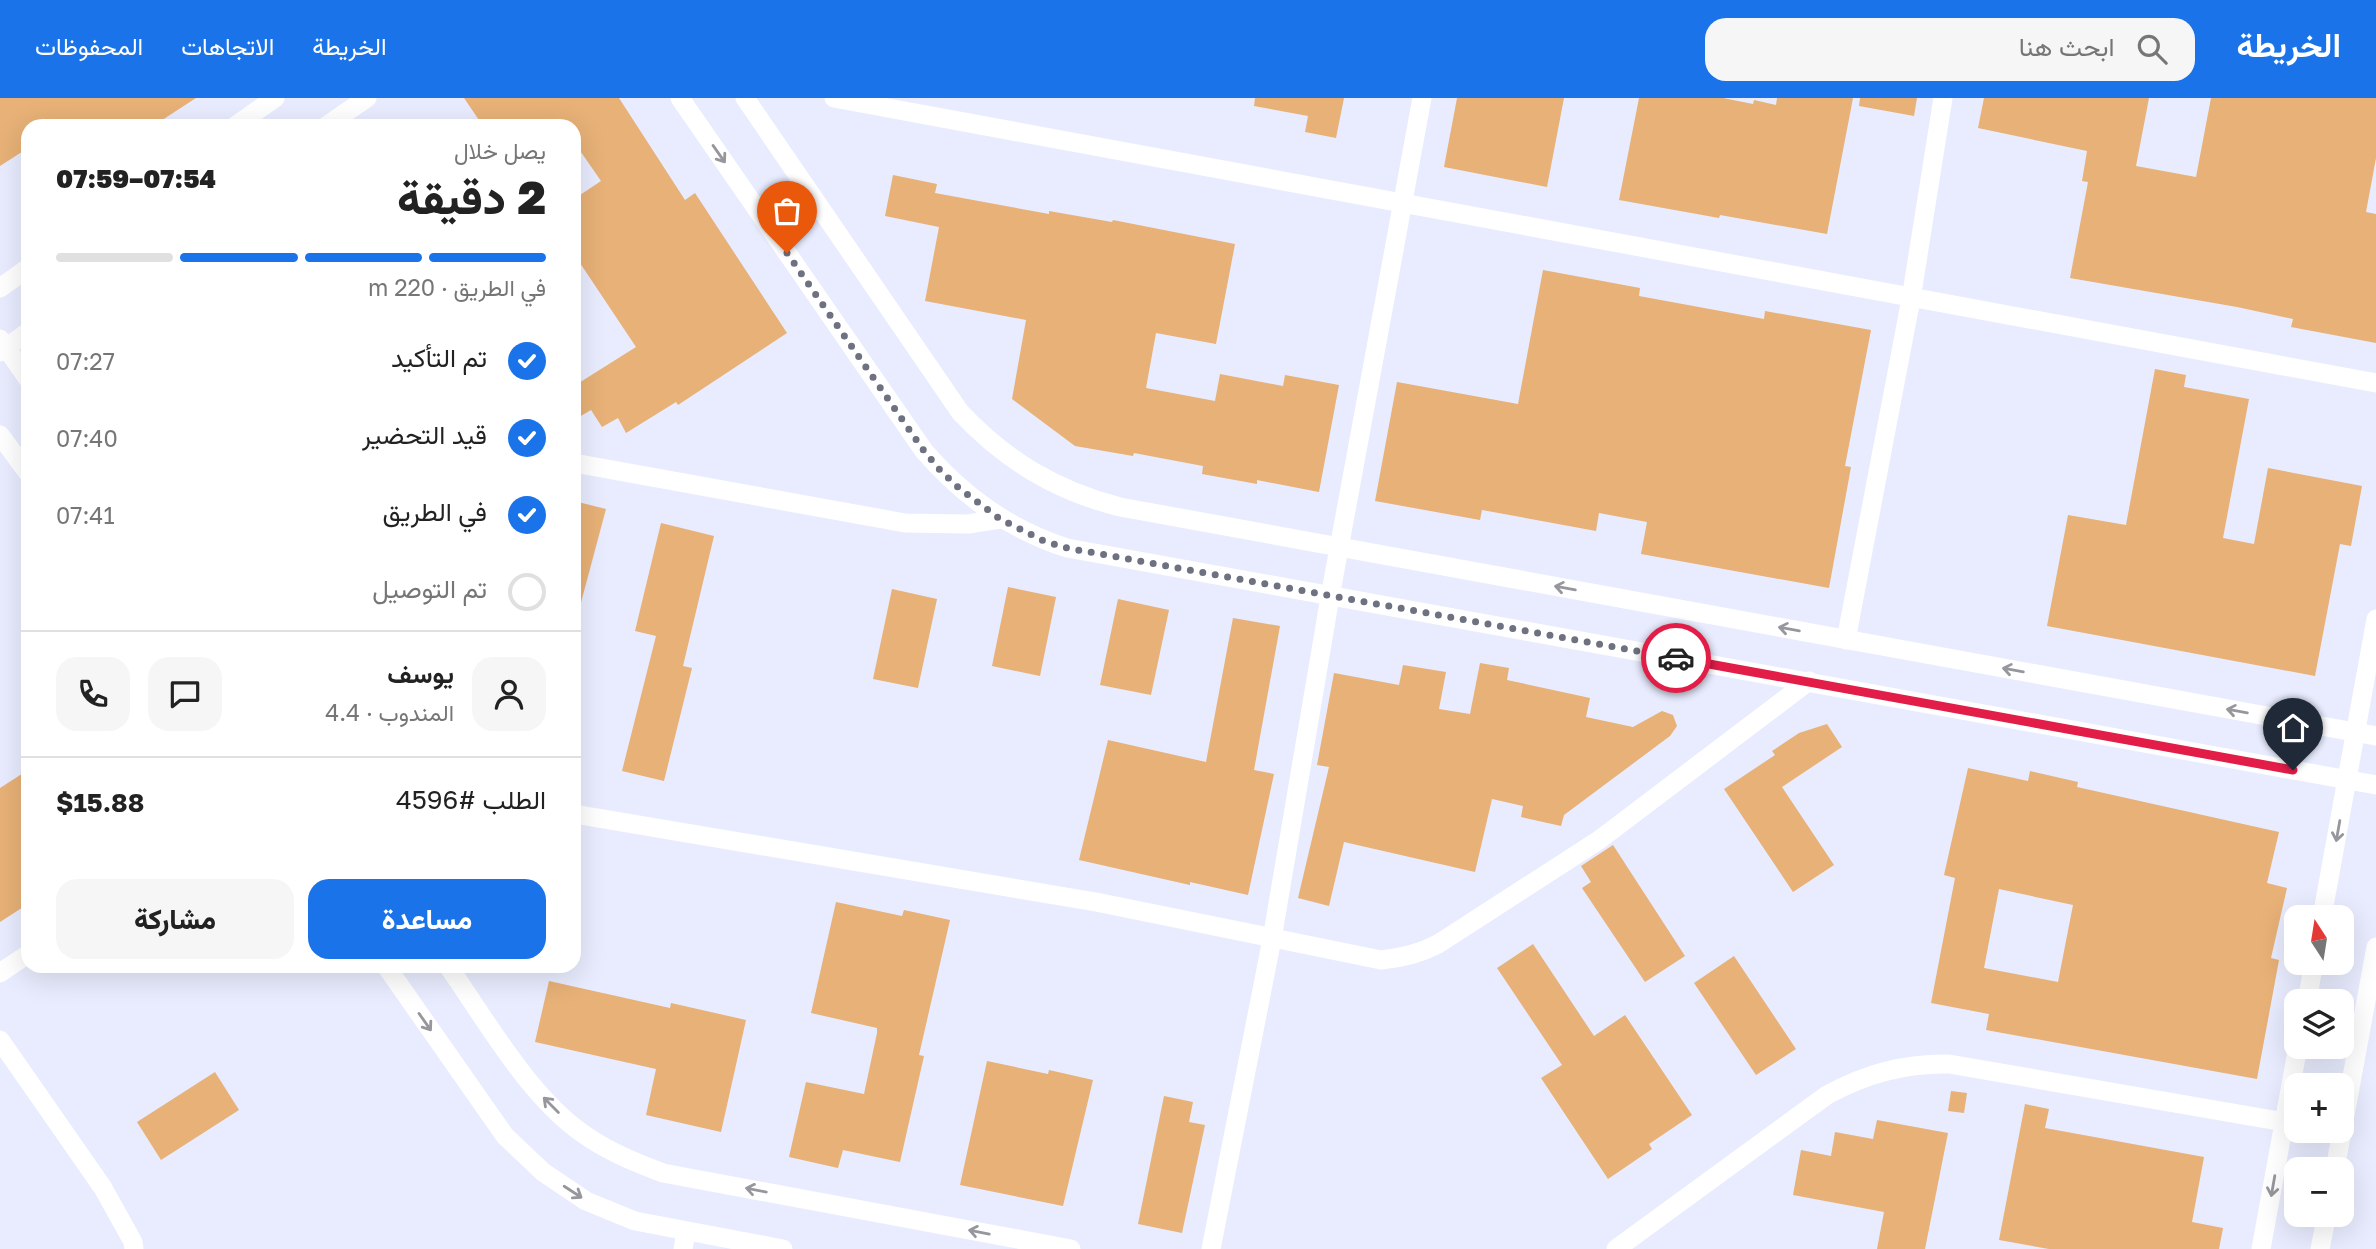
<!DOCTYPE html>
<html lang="ar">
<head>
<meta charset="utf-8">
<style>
	body { margin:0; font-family:"Golos Text",Vazirmatn,sans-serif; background:#f6f6f6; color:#222; direction:rtl; height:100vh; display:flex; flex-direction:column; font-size:26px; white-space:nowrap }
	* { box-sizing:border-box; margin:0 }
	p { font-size:23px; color:#767676 }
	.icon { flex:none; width:38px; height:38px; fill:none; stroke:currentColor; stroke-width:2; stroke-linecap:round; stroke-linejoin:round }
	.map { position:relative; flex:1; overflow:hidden; direction:ltr }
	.details { position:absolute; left:21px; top:21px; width:560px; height:854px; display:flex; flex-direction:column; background:#fff; border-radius:21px; box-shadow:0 7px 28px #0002; direction:rtl }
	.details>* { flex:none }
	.needle { width:46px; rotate:348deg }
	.tools { position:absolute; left:2284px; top:807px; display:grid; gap:14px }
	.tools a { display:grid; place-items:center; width:70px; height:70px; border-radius:14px; background:#fff; box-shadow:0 7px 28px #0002; font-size:35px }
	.pin { position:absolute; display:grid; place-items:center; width:60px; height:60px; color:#fff; margin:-72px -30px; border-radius:50% 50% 50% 0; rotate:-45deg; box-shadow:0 0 7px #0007 }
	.pin .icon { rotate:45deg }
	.courier { position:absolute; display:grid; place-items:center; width:70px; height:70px; margin:-35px; border:5px solid #e11d48; border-radius:50%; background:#fff; color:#222; box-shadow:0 2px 9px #0007 }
	.headline em { font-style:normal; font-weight:800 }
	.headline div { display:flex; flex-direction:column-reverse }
	.headline { display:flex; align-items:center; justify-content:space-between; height:119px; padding:0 35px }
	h1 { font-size:46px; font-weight:800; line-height:52px }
	.bar { display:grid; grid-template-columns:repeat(4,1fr); gap:10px 7px; align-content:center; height:84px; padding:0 35px }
	.bar i { height:9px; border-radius:5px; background:#e0e0e0 }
	.bar .selected { background:#1a73e8 }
	.bar p { grid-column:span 4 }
	.line { display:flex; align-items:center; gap:18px; padding:0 35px; border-top:2px solid #e0e0e0 }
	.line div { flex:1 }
	.round { display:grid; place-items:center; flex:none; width:74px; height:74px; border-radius:21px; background:#f6f6f6 }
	ol { padding:0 35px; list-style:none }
	li { display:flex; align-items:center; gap:21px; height:77px }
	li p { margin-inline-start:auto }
	li .icon { padding:7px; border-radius:50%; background:#1a73e8; color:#fff; stroke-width:4 }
	li:last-child { color:#767676 }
	li i { width:38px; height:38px; border:4px solid #e0e0e0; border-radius:50% }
	.cta { display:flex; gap:14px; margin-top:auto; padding:14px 35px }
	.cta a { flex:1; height:80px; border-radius:21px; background:#1a73e8; color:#fff; font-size:28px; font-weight:800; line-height:80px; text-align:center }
	.cta a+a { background:#f6f6f6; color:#222 }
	header { display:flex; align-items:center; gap:42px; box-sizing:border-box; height:98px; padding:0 35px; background:#1a73e8; color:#fff }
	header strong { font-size:33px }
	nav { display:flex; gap:38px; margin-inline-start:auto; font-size:24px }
	.search { width:490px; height:63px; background:#f6f6f6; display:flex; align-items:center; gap:18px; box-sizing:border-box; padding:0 24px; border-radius:21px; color:#767676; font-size:26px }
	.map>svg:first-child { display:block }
	.building { fill:#e7b177; fill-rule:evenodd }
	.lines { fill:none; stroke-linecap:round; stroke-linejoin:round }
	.minor { stroke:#fff; stroke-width:19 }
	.oneway { stroke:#96979c }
	.done { stroke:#6e717f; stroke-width:7; stroke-dasharray:0 12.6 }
	.route { stroke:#e11d48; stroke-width:9 }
</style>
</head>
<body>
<header>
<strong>الخريطة</strong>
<div class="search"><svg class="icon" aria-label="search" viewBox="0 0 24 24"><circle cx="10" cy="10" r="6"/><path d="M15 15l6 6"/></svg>ابحث هنا</div>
<nav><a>الخريطة</a><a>الاتجاهات</a><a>المحفوظات</a></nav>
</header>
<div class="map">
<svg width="2376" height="1151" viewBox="0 0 2376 1151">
	<rect width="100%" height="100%" fill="#e8ecfe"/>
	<g class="building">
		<path d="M0,0H196L153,28H28V50L0,68Z"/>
		<path d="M464,0H619L685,102L695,95L787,235L678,307L676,304L626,335L618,320L602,329L591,312L574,322V288L636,249L574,156V101L601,83L574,44V28H483Z"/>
		<path d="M1255,0H1344L1336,40L1305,34L1308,18L1254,8Z"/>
		<path d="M1457,0H1564L1547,89L1444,69Z"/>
		<path d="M1639,0H1723L1753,6L1754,2L1776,7L1777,0H1853L1827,136L1720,117L1719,120L1619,102Z"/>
		<path d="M1860,0H1917L1914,18L1859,8Z"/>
		<path d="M1984,0H2149L2136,68L2196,79L2211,0H2376V60L2366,114L2376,116V245L2291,229L2293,221L2237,209L2070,180L2088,84L2082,83L2087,53L1978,30Z"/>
		<path d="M893,77L937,86L935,95L1049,116V113L1112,124L1113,122L1235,146L1216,246L1156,235L1146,290L1215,303L1220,276L1283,288L1285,277L1339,287L1319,394L1257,382V386L1202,376L1203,368L1134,355L1133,358L1075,348L1012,301L1026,222L925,203L939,129L885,118Z"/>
		<path d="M1543,172L1640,190L1639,198L1764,221L1765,213L1871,232L1845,368L1851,369L1829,490L1641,456L1647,424L1599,415L1596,433L1482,412L1480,422L1375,403L1397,284L1518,306Z"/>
		<path d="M2155,271L2186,277L2184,289L2249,301L2223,440L2254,446L2268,370L2362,388L2351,448L2340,446L2315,578L2047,528L2068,417L2126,427Z"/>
		<path d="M574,403L606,411L579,512L574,511Z"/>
		<path d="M661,425L714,438L683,568L692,570L664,683L622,673L656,538L635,533Z"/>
		<path d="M1008,489L1056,499L1040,578L992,568Z"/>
		<path d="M892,491L937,501L918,590L873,581Z"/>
		<path d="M1118,501L1169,512L1151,597L1100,587Z"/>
		<path d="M1233,520L1280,528L1254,672L1274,676L1248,797L1190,784V787L1079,762L1108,642L1206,664Z"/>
		<path d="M1480,565L1509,570L1507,582L1590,600L1586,619L1633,629L1662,613L1673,617L1677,628L1670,638L1564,717L1561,728L1521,719L1523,708L1492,701L1475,774L1344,744L1329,808L1298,800L1329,669L1317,667L1334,575L1399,587L1403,567L1446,574L1439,611L1470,616Z"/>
		<path d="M1827,626L1842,649L1782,689L1834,767L1793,794L1724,691L1775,657L1772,653L1799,635Z"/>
		<path d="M1968,670L2028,683L2030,673L2078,684L2077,689L2279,734L2267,785L2287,790L2271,860L2279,862L2257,981L1986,932L1989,916L1931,905L1955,780L1944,777ZM1999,791L2073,807L2058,884L1984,870Z"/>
		<path d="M28,672V806L0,824V690Z"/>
		<path d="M1613,747L1685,858L1645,884L1582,790L1591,784L1581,768Z"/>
		<path d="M836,804L902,818L904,812L950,822L919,957L924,958L900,1064L843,1052L838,1070L789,1059L806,984L864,996L877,935V930L811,915Z"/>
		<path d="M1533,846L1594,938L1625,917L1692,1017L1649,1046L1652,1051L1608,1081L1541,980L1562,967L1497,870Z"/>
		<path d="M1734,858L1796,951L1756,977L1694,885Z"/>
		<path d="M549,883L670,910L671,905L746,922L721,1034L646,1017L656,971L535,944Z"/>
		<path d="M987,963L1048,976L1049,972L1093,982L1063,1108L960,1087Z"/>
		<path d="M215,974L239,1012L161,1062L137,1024Z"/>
		<path d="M1951,993L1967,995L1964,1015L1948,1013Z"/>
		<path d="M1164,998L1193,1004L1189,1024L1205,1027L1182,1135L1138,1126Z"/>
		<path d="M2025,1006L2049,1011L2045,1030L2204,1059L2192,1124L2223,1130L2219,1151H2049L1999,1142Z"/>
		<path d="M1877,1022L1948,1035L1925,1151H1877L1884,1114L1793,1097L1801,1052L1831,1058L1835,1034L1873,1041Z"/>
	</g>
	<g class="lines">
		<g class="minor">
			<path d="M680,0L924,353C964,399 1009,431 1067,450C1503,531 1940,606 2376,687"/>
			<path d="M745,0L960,314C1005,362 1056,393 1120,409L2376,638"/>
			<path d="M834,0L2376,285"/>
			<path d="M235,28L275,0"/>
			<path d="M326,28L367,0"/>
			<path d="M0,190L28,170"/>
			<path d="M0,241L28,281"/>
			<path d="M0,254L28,234"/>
			<path d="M0,337L28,375"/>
			<path d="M574,365L905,425L968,426L1000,421"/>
			<path d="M1846,542L1911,201L1943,0"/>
			<path d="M574,716L1096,804L1381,862C1402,860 1419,856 1438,846L1599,742L1809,583"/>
			<path d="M2322,819L2376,521"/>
			<path d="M386,868L505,1038L543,1074L586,1103L635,1123L783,1151"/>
			<path d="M448,868C486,922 528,997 582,1035C607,1053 634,1064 663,1075L1071,1151"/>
			<path d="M0,875L28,856"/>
			<path d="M2307,903L2314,864"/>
			<path d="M0,942L103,1090L133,1144L134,1151"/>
			<path d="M2335,1071L2376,849"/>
			<path d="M683,1151L686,1133"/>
			<path d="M1211,1151L1272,841L1330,499L1422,0"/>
			<path d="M1616,1151L1827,997C1866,976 1904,965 1949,966L2296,1026"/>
			<path d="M2261,1151L2298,948"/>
			<path d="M2320,1151L2327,1116"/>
		</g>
	</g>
	<defs><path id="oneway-shaft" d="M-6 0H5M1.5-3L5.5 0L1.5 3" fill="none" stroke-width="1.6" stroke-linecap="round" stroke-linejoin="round" transform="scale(1.75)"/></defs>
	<g class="oneway">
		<use href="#oneway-shaft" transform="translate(719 56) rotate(55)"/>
		<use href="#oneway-shaft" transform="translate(1565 490) rotate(-170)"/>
		<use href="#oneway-shaft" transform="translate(1789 531) rotate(-170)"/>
		<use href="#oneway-shaft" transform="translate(2013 572) rotate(-170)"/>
		<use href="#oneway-shaft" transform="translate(2237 613) rotate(-170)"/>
		<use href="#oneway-shaft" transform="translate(2338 733) rotate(100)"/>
		<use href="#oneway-shaft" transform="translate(425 924) rotate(55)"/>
		<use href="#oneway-shaft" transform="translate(551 1007) rotate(-135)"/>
		<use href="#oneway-shaft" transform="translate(2273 1088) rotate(100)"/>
		<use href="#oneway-shaft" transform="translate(756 1092) rotate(-169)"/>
		<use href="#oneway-shaft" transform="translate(573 1094) rotate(33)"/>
		<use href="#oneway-shaft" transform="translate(979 1134) rotate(-169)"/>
	</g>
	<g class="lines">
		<path class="done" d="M787,155L924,353L940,372L959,390L1000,421L1044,443L1067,450L1676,560"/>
		<path class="route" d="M1676,560L2293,672"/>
	</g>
</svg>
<div class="tools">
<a><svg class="needle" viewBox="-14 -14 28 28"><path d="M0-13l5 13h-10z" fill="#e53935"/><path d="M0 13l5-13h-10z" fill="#767676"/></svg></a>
<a><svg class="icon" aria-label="layers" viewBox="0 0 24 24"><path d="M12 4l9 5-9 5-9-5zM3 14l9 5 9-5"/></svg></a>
<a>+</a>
<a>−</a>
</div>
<div class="pin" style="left:787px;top:155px;background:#ea580c"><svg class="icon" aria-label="bag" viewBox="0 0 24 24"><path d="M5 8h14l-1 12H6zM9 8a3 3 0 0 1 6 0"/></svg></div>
<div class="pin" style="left:2293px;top:672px;background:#1f2937"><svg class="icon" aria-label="home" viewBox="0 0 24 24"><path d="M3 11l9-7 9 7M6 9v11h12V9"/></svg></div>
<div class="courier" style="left:1676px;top:560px"><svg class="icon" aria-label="car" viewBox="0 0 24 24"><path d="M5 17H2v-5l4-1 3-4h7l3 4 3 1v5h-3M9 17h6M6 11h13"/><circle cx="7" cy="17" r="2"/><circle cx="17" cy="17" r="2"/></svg></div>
<section class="details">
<div class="headline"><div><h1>2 دقيقة</h1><p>يصل خلال</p></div><em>07:54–07:59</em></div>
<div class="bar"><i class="selected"></i><i class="selected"></i><i class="selected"></i><i></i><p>في الطريق · 220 m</p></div>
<ol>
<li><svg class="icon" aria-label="check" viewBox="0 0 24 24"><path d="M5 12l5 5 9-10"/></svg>تم التأكيد<p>07:27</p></li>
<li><svg class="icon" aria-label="check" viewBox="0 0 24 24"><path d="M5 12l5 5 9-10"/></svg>قيد التحضير<p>07:40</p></li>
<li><svg class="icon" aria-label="check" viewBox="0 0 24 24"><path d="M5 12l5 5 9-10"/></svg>في الطريق<p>07:41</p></li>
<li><i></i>تم التوصيل</li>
</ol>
<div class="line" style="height:126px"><a class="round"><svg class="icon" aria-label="person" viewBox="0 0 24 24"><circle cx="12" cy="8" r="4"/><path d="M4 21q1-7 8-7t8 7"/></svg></a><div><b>يوسف</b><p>المندوب · 4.4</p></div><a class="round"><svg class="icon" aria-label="chat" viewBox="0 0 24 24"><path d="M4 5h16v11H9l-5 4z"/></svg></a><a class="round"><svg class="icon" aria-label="phone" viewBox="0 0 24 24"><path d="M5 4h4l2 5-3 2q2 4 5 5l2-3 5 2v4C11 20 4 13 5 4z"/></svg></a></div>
<div class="line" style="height:91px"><div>الطلب #4596</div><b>$15.88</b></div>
<div class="cta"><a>مساعدة</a><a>مشاركة</a></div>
</section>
</div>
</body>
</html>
